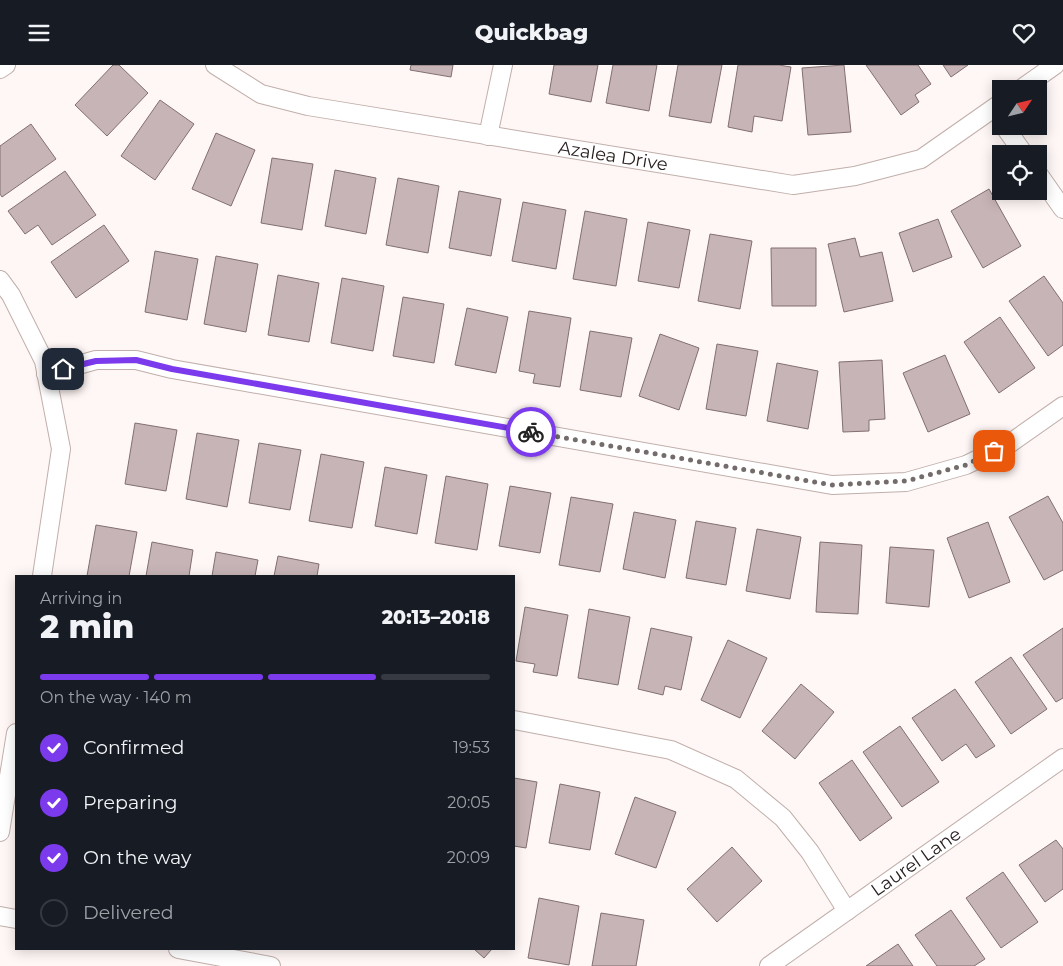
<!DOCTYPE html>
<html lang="en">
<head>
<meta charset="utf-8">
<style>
	body { margin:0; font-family:Montserrat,sans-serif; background:#242831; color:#f1f3f6; height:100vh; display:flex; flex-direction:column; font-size:19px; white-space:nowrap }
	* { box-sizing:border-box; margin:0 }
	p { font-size:16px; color:#9ea1a6 }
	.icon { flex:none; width:28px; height:28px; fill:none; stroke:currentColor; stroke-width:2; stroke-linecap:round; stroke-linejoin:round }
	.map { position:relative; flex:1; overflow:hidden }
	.side { position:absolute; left:15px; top:510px; width:500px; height:375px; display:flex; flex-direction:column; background:#171b24; border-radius:0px; box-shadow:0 2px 12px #0003 }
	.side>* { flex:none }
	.needle { width:32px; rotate:55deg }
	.controls { position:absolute; left:992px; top:15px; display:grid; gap:10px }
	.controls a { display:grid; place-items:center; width:55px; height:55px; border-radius:0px; background:#171b24; box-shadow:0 2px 12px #0003; font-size:25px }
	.pin { position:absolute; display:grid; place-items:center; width:42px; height:42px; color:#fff; margin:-21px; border-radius:10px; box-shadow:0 2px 8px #0006 }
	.courier { position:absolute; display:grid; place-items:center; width:50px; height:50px; margin:-25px; border:4px solid #7c3aed; border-radius:50%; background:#fff; color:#222; box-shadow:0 1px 6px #0007 }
	.overview em { font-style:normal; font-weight:800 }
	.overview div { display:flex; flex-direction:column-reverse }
	.overview { display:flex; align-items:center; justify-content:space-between; height:85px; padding:0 25px }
	h1 { font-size:32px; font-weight:800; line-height:38px }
	.bar { display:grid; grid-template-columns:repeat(4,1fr); gap:8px 5px; align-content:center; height:60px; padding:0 25px }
	.bar i { height:6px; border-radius:4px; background:#363941 }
	.bar .current { background:#7c3aed }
	.bar p { grid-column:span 4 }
	ol { padding:0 25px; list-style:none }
	li { display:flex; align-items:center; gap:15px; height:55px }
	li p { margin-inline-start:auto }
	li .icon { padding:5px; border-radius:50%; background:#7c3aed; color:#fff; stroke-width:4 }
	li:last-child { color:#9ea1a6 }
	li i { width:28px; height:28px; border:2px solid #363941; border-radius:50% }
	header { display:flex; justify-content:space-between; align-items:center; height:65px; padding:0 25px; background:#171b24; font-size:22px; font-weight:800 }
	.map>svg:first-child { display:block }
	.building { fill:#c7b4b6; stroke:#816f71 }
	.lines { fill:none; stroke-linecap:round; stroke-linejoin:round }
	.street-casing { stroke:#c1afab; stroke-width:20 }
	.street { stroke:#fff; stroke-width:18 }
	.done { stroke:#746c6b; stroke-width:5; stroke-dasharray:0 9 }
	.route { stroke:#7c3aed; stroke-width:6 }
	.labels { text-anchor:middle; stroke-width:4; stroke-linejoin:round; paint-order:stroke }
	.street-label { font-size:18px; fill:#292120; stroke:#fff }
</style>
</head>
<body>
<header><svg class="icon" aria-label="menu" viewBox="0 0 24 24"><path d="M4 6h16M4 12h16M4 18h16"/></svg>Quickbag<svg class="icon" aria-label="heart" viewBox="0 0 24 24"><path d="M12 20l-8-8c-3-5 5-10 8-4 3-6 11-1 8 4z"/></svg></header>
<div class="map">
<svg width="1063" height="901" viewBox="0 0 1063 901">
	<rect width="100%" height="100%" fill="#fff7f5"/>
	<g class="building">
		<path d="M113,0H119L148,28L107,71L75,40Z"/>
		<path d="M411,0H453L451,12L410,5Z"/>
		<path d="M554,0H598L591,37L549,29Z"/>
		<path d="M613,0H657L649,46L606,38Z"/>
		<path d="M678,0H722L711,58L669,51Z"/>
		<path d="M738,0H779L791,2L782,56L754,51L752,67L728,62Z"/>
		<path d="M844,0L851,67L808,70L802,3Z"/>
		<path d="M866,0H918L931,19L915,30L919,37L901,50Z"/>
		<path d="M943,0H968L951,12Z"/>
		<path d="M160,35L194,59L155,115L121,91Z"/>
		<path d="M31,59L56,94L2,132L0,129V81Z"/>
		<path d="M216,68L255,85L231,141L192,124Z"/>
		<path d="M272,93L313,99L302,165L261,158Z"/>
		<path d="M335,105L376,113L366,169L325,161Z"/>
		<path d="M65,106L96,150L52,180L38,160L25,169L8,146Z"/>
		<path d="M398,113L439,121L428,188L386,180Z"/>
		<path d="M989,124L1021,181L983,203L951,146Z"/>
		<path d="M459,126L501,134L491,191L449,183Z"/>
		<path d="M523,137L566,145L556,204L512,196Z"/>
		<path d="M585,146L627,154L616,221L573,214Z"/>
		<path d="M938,154L952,192L913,207L899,168Z"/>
		<path d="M648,157L690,165L679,223L638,216Z"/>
		<path d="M104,160L129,196L76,233L51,197Z"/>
		<path d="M710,169L752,176L740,244L698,236Z"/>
		<path d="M855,173L860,192L882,187L893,236L844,247L828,179Z"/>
		<path d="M771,183H816V241H772Z"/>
		<path d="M155,186L198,194L187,255L145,247Z"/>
		<path d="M216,191L258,199L246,267L204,259Z"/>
		<path d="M278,210L319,218L309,277L268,270Z"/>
		<path d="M1044,211L1063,238V280L1048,291L1009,236Z"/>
		<path d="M342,213L384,221L373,286L331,278Z"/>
		<path d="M403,232L444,239L434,298L393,291Z"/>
		<path d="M467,243L508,252L496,308L455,300Z"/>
		<path d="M529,246L571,253L560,322L533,318L535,309L519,306Z"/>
		<path d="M1000,252L1035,303L999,328L964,277Z"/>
		<path d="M590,266L632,273L621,332L580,325Z"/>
		<path d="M660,269L699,283L679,345L639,331Z"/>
		<path d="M717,279L758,286L746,351L706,344Z"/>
		<path d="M945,290L970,349L928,367L903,308Z"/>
		<path d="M882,295L885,354L869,355V366L843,367L839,297Z"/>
		<path d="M777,298L818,306L808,364L767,356Z"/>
		<path d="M135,358L177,365L166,426L125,419Z"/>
		<path d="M197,368L239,375L227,442L186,434Z"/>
		<path d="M259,378L301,385L290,445L249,438Z"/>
		<path d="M321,389L364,397L352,463L309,456Z"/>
		<path d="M385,402L427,410L417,469L375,461Z"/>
		<path d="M446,411L488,419L477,485L435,478Z"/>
		<path d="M510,421L551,428L540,488L499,481Z"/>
		<path d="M1048,431L1063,458V505L1044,515L1009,452Z"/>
		<path d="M571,432L613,439L600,507L559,500Z"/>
		<path d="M634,447L676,455L665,513L623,504Z"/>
		<path d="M696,456L736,463L726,520L686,513Z"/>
		<path d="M988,457L1010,517L969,533L947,473Z"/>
		<path d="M96,460L137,467L129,511H87Z"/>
		<path d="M757,464L801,472L790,534L746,526Z"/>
		<path d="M152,477L193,485L189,511H146Z"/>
		<path d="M820,477L862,480L858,549L816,547Z"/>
		<path d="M890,482L934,485L929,542L886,538Z"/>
		<path d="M216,487L258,495L255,511H212Z"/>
		<path d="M278,491L319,499L317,511H274Z"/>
		<path d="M525,542L568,550L557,611L533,607L535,599L516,596Z"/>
		<path d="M589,544L630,552L618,620L578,613Z"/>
		<path d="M651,563L692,572L681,625L665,621L663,630L638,624Z"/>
		<path d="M1063,563V633L1056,637L1023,590Z"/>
		<path d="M728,575L767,593L740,653L701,635Z"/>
		<path d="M1011,592L1047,644L1011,669L975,617Z"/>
		<path d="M801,619L834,647L795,694L762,666Z"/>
		<path d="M955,624L995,681L976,693L966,679L942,696L912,653Z"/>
		<path d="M900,661L939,717L902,742L863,687Z"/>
		<path d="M852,695L892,753L860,776L819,718Z"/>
		<path d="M514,713L537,717L526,783L514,781Z"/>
		<path d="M560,719L600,727L590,785L549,778Z"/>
		<path d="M635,732L676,747L656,803L615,789Z"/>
		<path d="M1056,775L1063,784V824L1045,837L1019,800Z"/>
		<path d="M732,782L762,816L717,857L687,824Z"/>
		<path d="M1003,807L1038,857L1001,883L966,833Z"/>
		<path d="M539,833L579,841L569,900L528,893Z"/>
		<path d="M951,845L985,894L974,901H937L915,870Z"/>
		<path d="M601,848L644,855L636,901H592Z"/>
		<path d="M898,879L913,901H866Z"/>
		<path d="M474,884H492L484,893Z"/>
	</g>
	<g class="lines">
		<defs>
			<g id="street">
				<path d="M215,0L261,29L308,41L793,120L855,111L921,94L1001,38"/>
				<path d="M0,4L6,0"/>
				<path d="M1021,24L1055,0"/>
				<path d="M1004,61L1024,89"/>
				<path d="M488,71L503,0"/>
				<path d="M1039,110L1063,144"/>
				<path d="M0,215L11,230L44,296L61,384L42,511"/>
				<path d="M46,309L96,295H136L172,304L832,420L906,417L966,400L1009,379L1063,341"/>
				<path d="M514,655L671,685L736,714L783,753L810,787L847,846"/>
				<path d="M0,767L16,668"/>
				<path d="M0,851L16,854"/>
				<path d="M178,884L271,901"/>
				<path d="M769,901L1063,693"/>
			</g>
		</defs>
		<use href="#street" class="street-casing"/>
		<use href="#street" class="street"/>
	</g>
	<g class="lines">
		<path class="done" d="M531,367L832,420L906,416L966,400L994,386"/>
		<path class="route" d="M63,304L96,296L136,295L172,304L531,367"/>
	</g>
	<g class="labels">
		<g class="street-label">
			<text transform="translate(613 91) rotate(9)" y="6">Azalea Drive</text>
			<text transform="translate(916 797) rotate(-35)" y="6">Laurel Lane</text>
		</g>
	</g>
</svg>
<div class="controls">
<a><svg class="needle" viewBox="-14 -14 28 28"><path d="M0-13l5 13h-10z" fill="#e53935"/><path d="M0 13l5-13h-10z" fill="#9ea1a6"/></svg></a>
<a><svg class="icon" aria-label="locate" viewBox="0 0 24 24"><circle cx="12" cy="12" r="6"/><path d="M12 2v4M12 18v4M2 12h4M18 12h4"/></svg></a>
</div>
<div class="pin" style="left:994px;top:386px;background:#ea580c"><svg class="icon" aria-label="bag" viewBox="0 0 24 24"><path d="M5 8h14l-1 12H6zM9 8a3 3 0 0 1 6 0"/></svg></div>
<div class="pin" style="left:63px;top:304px;background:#1f2937"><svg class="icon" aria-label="home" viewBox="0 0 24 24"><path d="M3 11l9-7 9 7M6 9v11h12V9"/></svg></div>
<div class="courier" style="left:531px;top:367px"><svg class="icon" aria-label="bike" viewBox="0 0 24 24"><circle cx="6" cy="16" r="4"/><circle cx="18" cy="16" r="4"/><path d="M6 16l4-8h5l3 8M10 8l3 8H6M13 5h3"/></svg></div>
<section class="side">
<div class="overview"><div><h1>2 min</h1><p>Arriving in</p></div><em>20:13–20:18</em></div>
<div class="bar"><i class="current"></i><i class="current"></i><i class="current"></i><i></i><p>On the way · 140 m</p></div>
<ol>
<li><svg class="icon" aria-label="check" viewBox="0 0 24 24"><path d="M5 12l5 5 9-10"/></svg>Confirmed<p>19:53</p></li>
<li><svg class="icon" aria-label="check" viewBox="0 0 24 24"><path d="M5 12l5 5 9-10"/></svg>Preparing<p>20:05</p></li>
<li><svg class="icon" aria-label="check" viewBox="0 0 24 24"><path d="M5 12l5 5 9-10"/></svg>On the way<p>20:09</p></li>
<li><i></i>Delivered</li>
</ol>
</section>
</div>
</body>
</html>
